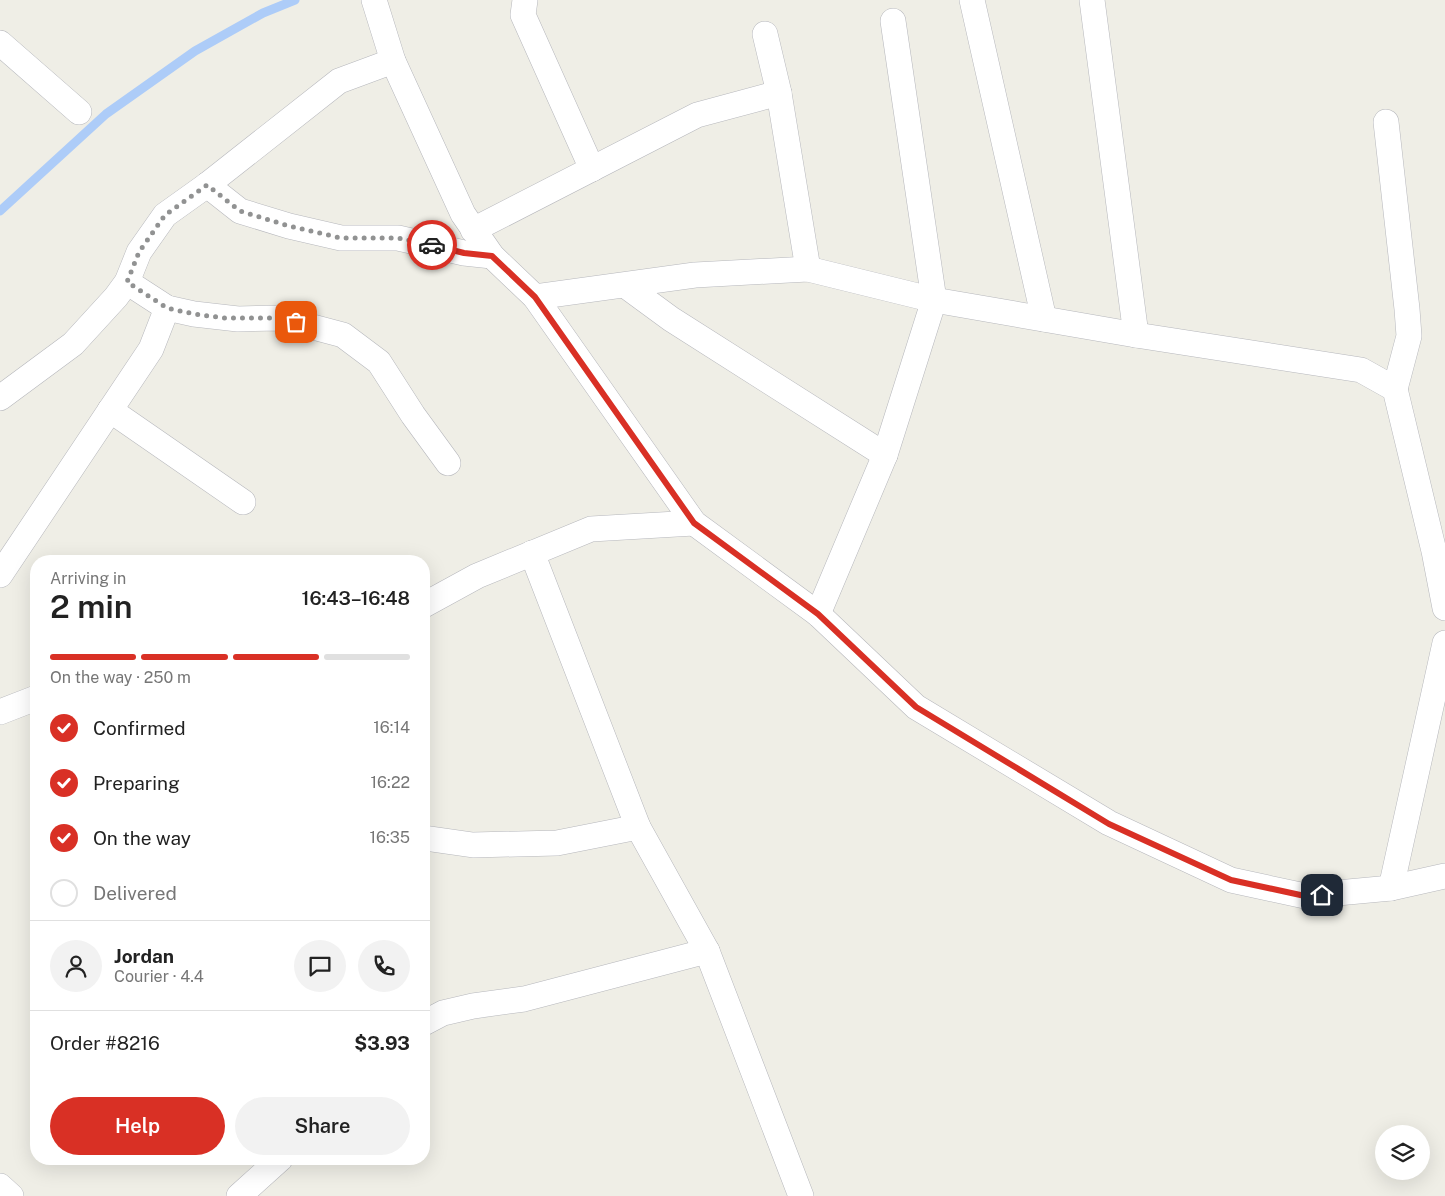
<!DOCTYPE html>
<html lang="en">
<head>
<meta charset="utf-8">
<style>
	body { margin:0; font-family:"Public Sans",sans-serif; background:#f2f2f2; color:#222; height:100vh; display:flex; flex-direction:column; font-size:19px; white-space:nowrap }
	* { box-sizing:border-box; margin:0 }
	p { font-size:16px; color:#767676 }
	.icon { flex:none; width:28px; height:28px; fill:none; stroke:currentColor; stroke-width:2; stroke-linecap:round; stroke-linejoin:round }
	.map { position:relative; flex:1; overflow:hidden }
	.side { position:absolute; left:30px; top:555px; width:400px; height:610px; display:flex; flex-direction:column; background:#fff; border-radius:20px; box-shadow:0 5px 20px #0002 }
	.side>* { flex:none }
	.buttons { position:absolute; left:1375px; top:1125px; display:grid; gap:10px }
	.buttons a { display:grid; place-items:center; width:55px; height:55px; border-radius:50%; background:#fff; box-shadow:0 5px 20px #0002; font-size:25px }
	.pin { position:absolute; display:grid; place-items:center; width:42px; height:42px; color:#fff; margin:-21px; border-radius:10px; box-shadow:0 2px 8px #0006 }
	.courier { position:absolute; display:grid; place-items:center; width:50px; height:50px; margin:-25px; border:4px solid #d93025; border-radius:50%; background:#fff; color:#222; box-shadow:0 1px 6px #0007 }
	.overview em { font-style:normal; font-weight:600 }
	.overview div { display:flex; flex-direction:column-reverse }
	.overview { display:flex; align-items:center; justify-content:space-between; height:85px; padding:0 20px }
	h1 { font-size:32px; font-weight:600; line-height:38px }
	.bar { display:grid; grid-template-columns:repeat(4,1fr); gap:8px 5px; align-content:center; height:60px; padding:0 20px }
	.bar i { height:6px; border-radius:4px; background:#e0e0e0 }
	.bar .selected { background:#d93025 }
	.bar p { grid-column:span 4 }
	.line { display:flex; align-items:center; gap:12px; padding:0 20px; border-top:1px solid #e0e0e0 }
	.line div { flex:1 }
	.round { display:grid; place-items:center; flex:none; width:52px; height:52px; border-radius:26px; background:#f2f2f2 }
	ol { padding:0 20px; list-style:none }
	li { display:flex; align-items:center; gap:15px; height:55px }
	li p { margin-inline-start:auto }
	li .icon { padding:5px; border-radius:50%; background:#d93025; color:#fff; stroke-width:4 }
	li:last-child { color:#767676 }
	li i { width:28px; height:28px; border:2px solid #e0e0e0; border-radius:50% }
	.button { display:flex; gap:10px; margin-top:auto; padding:10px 20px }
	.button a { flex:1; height:58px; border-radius:30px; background:#d93025; color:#fff; font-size:20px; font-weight:600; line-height:58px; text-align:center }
	.button a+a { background:#f2f2f2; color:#222 }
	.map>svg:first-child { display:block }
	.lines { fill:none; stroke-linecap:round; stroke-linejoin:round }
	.stream { stroke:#adccf8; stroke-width:9 }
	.street-casing { stroke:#b6b7bc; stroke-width:26 }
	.street { stroke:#fff; stroke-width:25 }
	.done { stroke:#919292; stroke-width:5; stroke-dasharray:0 9 }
	.route { stroke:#d93025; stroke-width:6 }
</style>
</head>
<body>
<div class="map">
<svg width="1445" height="1196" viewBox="0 0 1445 1196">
	<rect width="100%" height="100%" fill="#efeee6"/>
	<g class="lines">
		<path class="stream" d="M0,211L106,114L195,51L263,13L295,0"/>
		<defs>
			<g id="street">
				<path d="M374,0L393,61L463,214L492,256L535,297L694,523L818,614L916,707L1109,823L1231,880L1305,896L1391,888L1445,876"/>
				<path d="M525,0L523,15L592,169"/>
				<path d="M972,0L1044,319"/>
				<path d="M1092,0L1136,335"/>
				<path d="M765,34L779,93L808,269"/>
				<path d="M0,43L79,112"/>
				<path d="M1386,122L1407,309L1409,336L1395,389"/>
				<path d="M207,185L240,211L289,226L341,238H398L464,253L492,256"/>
				<path d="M473,230L697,115L779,93"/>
				<path d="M127,282L167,308L194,314L238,319L279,318L343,335L379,362L413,415L448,463"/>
				<path d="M626,286L671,319L885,455"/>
				<path d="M535,297L695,275L808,269L934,300L1136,335L1361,370L1395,389L1434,551L1445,608"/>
				<path d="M0,398L73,344L116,297L127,282L139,252L165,215L207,185L339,81L393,61"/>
				<path d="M110,410L243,502"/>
				<path d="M532,553L638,827L707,951L801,1196"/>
				<path d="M0,575L151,349L167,308"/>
				<path d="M424,605L477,576L591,529L694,523"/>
				<path d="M818,614L885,455L934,300L893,21"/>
				<path d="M0,712L36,698"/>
				<path d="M424,838L473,845L557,843L638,827"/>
				<path d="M1391,888L1445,643"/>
				<path d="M424,1023L443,1013L473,1006L524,999L707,951"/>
				<path d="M0,1186L11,1196"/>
				<path d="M239,1196L280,1159"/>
			</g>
		</defs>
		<use href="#street" class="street-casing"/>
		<use href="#street" class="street"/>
	</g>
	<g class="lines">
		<path class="done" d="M296,322L279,318H224L194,314L167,308L127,282L139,252L165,215L207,185L240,211L289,226L341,238H398L432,245"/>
		<path class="route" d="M432,245L464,253L492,256L535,297L694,523L818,614L916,707L1109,824L1231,880L1305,896L1322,895"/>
	</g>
</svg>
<div class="buttons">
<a><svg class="icon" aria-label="layers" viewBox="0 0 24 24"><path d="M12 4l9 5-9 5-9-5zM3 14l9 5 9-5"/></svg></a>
</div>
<div class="pin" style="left:296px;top:322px;background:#ea580c"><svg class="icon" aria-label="bag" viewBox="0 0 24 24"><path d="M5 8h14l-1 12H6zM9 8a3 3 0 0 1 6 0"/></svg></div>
<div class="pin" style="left:1322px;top:895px;background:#1f2937"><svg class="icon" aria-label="home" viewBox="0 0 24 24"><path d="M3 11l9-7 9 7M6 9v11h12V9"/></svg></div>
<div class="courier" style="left:432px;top:245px"><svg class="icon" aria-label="car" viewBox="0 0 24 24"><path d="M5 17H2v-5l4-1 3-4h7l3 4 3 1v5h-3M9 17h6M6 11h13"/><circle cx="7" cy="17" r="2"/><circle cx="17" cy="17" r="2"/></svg></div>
<section class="side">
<div class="overview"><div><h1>2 min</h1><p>Arriving in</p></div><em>16:43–16:48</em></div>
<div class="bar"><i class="selected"></i><i class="selected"></i><i class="selected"></i><i></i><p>On the way · 250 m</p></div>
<ol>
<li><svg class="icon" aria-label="check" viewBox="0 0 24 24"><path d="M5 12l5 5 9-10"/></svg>Confirmed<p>16:14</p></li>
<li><svg class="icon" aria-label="check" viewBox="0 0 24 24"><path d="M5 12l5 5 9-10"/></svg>Preparing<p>16:22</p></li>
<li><svg class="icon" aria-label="check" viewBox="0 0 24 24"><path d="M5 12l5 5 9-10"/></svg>On the way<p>16:35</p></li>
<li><i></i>Delivered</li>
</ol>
<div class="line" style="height:90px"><a class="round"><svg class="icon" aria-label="person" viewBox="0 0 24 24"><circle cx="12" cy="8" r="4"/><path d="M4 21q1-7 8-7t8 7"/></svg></a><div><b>Jordan</b><p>Courier · 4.4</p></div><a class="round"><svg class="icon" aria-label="chat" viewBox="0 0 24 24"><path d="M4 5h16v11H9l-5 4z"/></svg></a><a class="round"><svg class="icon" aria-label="phone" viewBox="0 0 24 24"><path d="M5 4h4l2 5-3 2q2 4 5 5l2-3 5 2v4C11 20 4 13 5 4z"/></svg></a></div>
<div class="line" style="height:65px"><div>Order #8216</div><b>$3.93</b></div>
<div class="button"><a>Help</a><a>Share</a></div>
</section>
</div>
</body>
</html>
